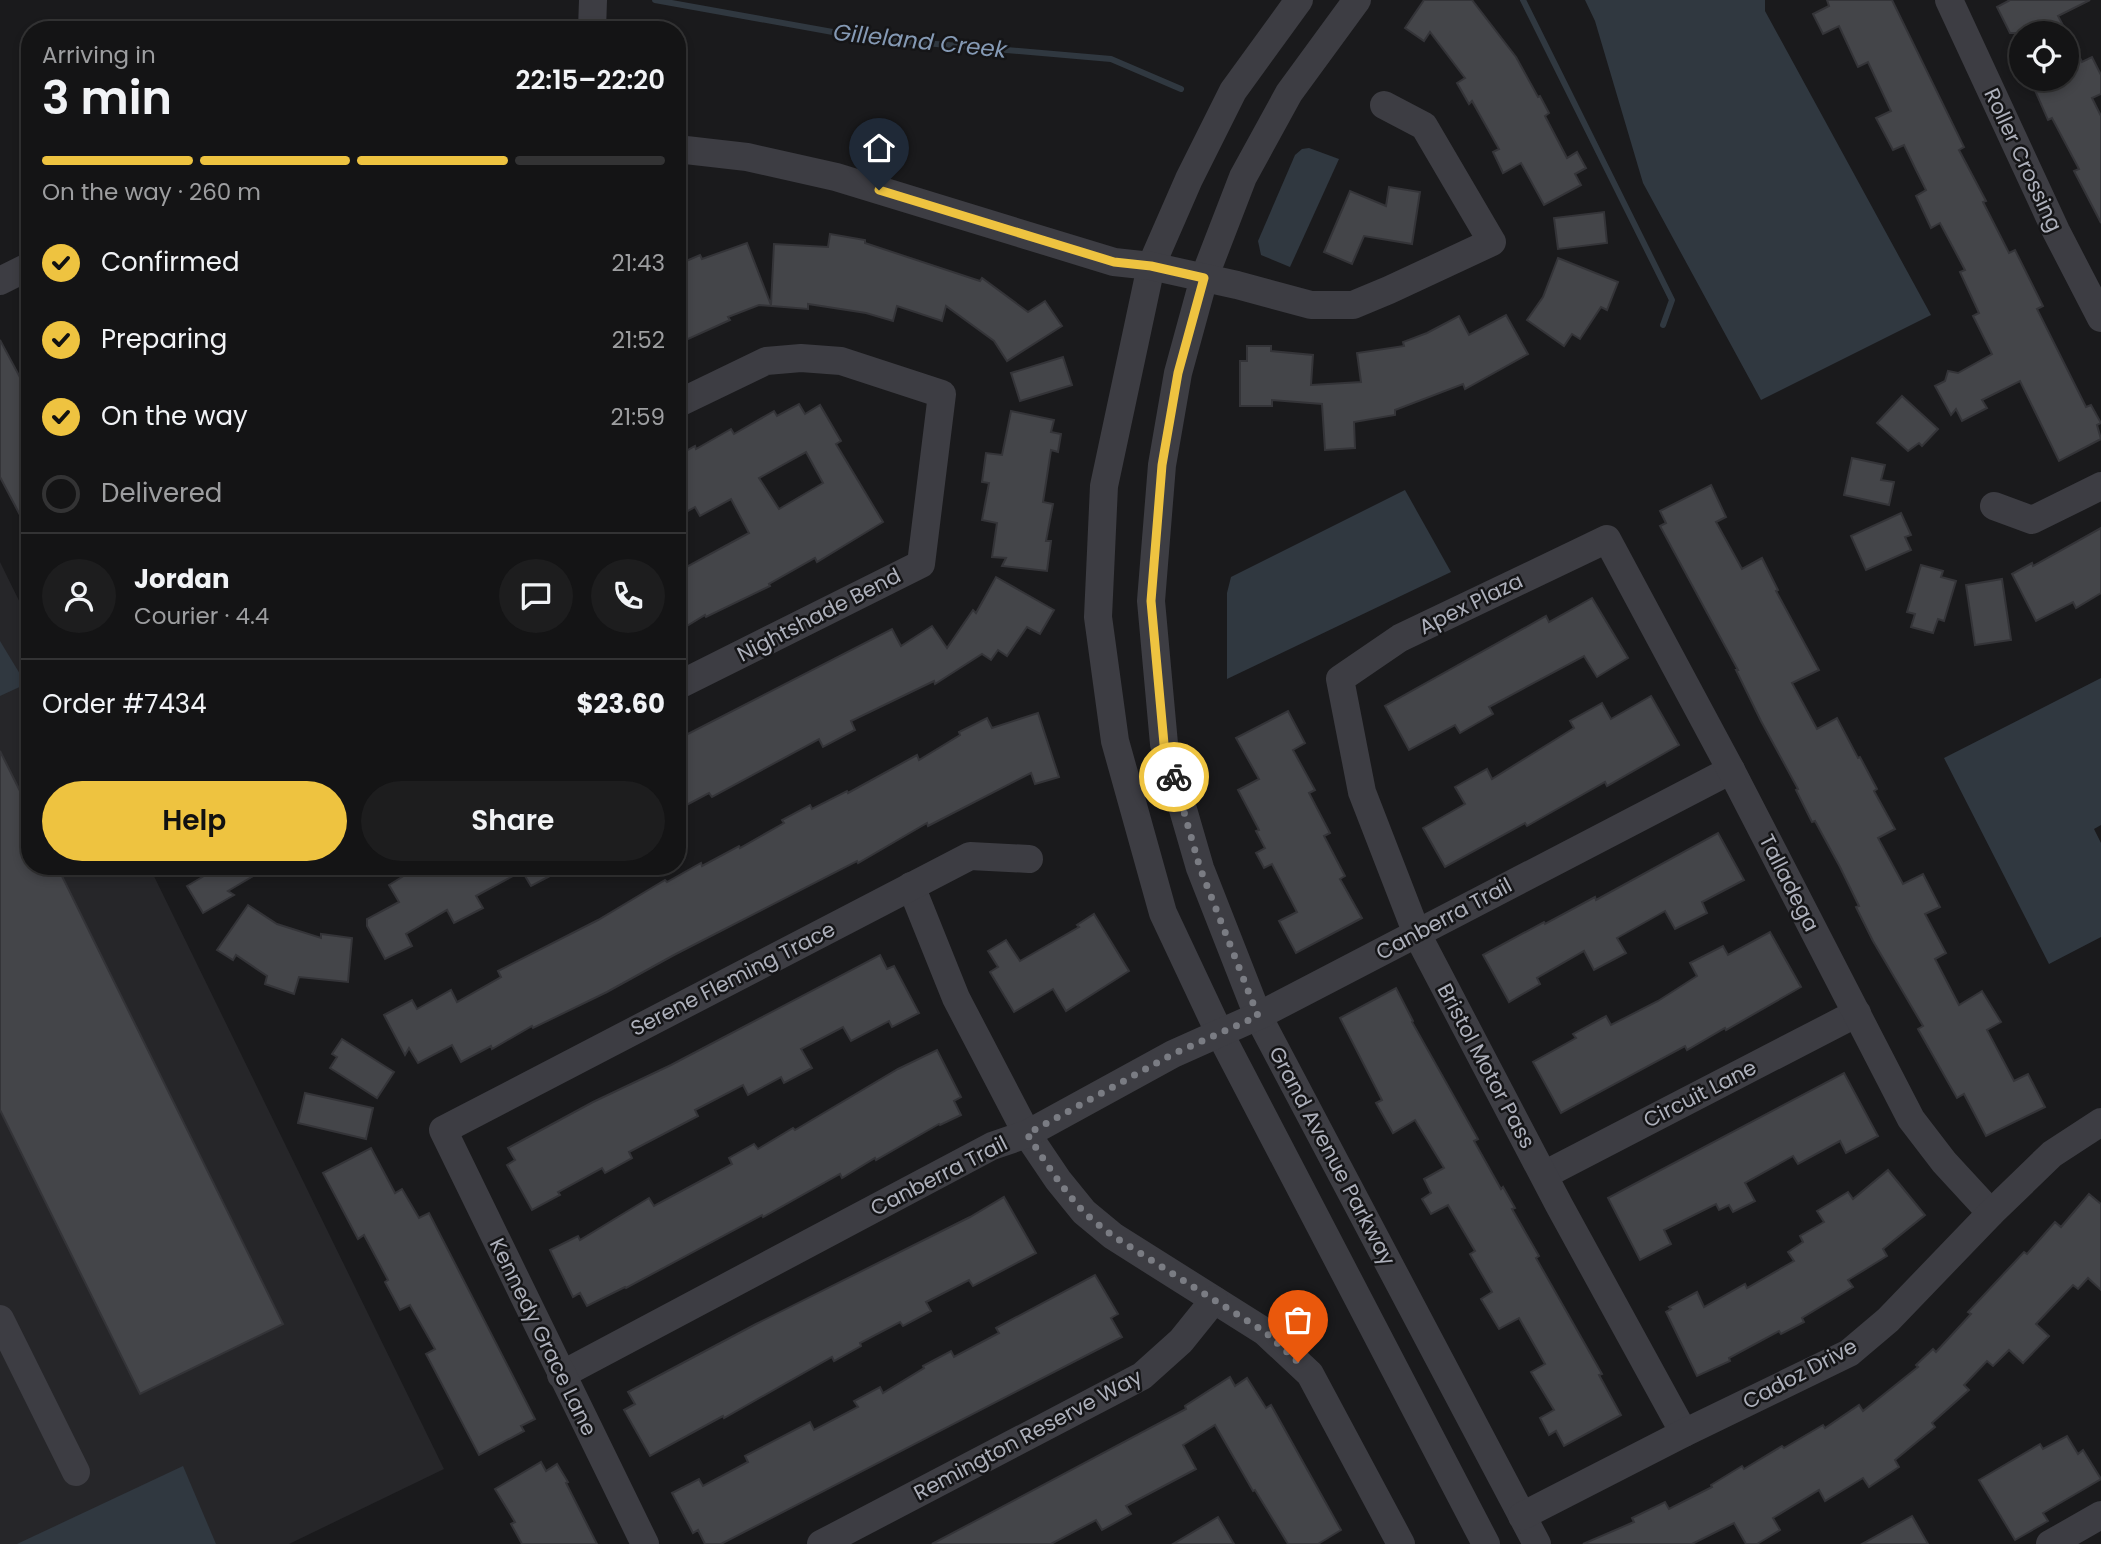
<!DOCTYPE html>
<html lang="en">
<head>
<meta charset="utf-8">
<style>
	body { margin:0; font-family:Poppins,sans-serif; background:#1d1d1e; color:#f1f3f6; height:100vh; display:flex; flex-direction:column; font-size:26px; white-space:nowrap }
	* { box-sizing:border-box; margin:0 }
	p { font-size:23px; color:#9d9ea0 }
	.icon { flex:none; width:38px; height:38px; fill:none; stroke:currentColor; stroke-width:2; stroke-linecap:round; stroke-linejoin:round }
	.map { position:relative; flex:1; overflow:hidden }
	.side { position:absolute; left:21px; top:21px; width:665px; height:854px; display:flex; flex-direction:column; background:#141415; border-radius:28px; box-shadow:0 4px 10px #0003,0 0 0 2px #333334 }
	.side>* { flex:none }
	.fabs { position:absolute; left:2009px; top:21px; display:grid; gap:14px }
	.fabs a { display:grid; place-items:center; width:70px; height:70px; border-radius:50%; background:#141415; box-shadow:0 4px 10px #0003,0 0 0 2px #333334; font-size:35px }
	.pin { position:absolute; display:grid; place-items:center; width:60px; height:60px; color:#fff; margin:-72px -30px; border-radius:50% 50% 50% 0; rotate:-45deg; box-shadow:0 0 7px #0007 }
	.pin .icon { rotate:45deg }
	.courier { position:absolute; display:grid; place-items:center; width:70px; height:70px; margin:-35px; border:5px solid #eec340; border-radius:50%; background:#fff; color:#222; box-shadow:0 2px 9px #0007 }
	.headline em { font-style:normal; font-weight:600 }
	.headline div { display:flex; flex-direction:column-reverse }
	.headline { display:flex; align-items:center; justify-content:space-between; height:119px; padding:0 21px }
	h1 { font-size:46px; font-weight:600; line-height:52px }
	.bar { display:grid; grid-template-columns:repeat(4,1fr); gap:10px 7px; align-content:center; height:84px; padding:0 21px }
	.bar i { height:9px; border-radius:5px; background:#333334 }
	.bar .active { background:#eec340 }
	.bar p { grid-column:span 4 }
	.line { display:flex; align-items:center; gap:18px; padding:0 21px; border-top:2px solid #333334 }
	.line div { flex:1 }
	.round { display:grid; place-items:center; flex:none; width:74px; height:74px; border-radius:37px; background:#1d1d1e }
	ol { padding:0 21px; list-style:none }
	li { display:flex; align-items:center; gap:21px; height:77px }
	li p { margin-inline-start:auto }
	li .icon { padding:7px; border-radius:50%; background:#eec340; color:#111; stroke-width:4 }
	li:last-child { color:#9d9ea0 }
	li i { width:38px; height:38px; border:4px solid #333334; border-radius:50% }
	.primary-button { display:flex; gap:14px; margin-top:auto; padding:14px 21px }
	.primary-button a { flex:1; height:80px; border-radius:42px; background:#eec340; color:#111; font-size:28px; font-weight:600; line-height:80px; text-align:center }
	.primary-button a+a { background:#1d1d1e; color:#f1f3f6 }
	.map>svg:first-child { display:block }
	.built { fill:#262629 }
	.water { fill:#303840 }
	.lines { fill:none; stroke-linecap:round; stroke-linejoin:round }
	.stream { stroke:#303840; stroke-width:6 }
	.building { fill:#444549; stroke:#343438; stroke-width:2; fill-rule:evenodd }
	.minor { stroke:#3d3d43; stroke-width:28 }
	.done { stroke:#7a7c83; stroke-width:7; stroke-dasharray:0 12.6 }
	.route { stroke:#eec340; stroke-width:9 }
	.labels { text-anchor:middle; stroke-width:5; stroke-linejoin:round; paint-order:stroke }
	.street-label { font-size:21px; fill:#adb0bb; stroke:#151517 }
	.water-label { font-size:23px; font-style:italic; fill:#859ab5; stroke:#151517 }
</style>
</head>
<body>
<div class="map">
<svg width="2101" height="1544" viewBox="0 0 2101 1544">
	<rect width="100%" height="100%" fill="#1a1a1c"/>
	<path class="built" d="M0,562L30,623V866H149L444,1469L289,1544H0Z"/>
	<g class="water">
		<path d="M1585,0H1765V11L1931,315L1761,400L1643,183L1595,21Z"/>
		<path d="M1309,148L1339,159L1290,267L1261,255L1258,241L1295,155L1302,149Z"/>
		<path d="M1405,490L1451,572L1227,679V593L1231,577Z"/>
		<path d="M0,641L26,684L0,696Z"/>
		<path d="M2101,678V825L2094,829L2101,843V937L2049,964L1944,758Z"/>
		<path d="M183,1466L216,1544H17Z"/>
	</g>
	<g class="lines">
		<g class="stream">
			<path d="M655,0L866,38L1111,59L1181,89"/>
			<path d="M1523,0L1672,300L1663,325"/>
		</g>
	</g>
	<g class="building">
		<path d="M1424,0H1472L1516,57L1538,97L1540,96L1549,113L1545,116L1567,158L1577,152L1586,168L1575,174L1581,185L1544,205L1521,163L1503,173L1493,152L1499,149L1472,101L1469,104L1457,83L1465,78L1430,32L1424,41L1405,28Z"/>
		<path d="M1827,0H1892L1964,147L1959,150L1986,201L1983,202L2009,253L2015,250L2043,306L2037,309L2086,407L2091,405L2101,423L2097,425L2101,439L2059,461L2020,381L1982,400L1987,408L1962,421L1956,409L1951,415L1935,386L1945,381L1948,371L1958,373L1992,354L1973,316L1979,313L1960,272L1965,270L1940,223L1931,228L1916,196L1926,190L1916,170L1904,145L1893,150L1876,118L1891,111L1868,62L1858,67L1839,26L1823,34L1813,14L1829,6Z"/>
		<path d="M2010,0H2090L2058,16L2067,33H2010L1997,7Z"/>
		<path d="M2067,33L2082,62L2092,57L2101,75V94L2092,98L2101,116V223L2074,171L2079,169L2052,118L2048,120L2030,79H2067Z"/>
		<path d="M1389,187L1420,192L1412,244L1364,236L1352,264L1324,252L1350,191L1386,206Z"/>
		<path d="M1604,212L1607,243L1558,249L1554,218Z"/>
		<path d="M830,234L865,240V243L980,281L982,278L1028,312L1045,301L1062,326L1007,361L994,341L946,306L942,321L897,306L893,321L866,313L808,304V309L759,305L728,317L730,320L677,344V265L700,255L702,259L747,243L771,305L774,244L828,247Z"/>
		<path d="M1558,258L1618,282L1607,310L1601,307L1580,339L1572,334L1564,346L1527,320L1543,297Z"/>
		<path d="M1506,315L1528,354L1465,389L1463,384L1395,410V415L1354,422L1355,448L1325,450L1322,404L1272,400V406H1240V361H1247V346H1271V351L1313,355L1311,385L1361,382L1357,353L1404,346L1403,342L1427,333L1459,316L1469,335Z"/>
		<path d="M0,340L30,396V534L0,477Z"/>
		<path d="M1063,357L1072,385L1020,401L1011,373Z"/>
		<path d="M1902,396L1938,429L1922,446L1919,443L1908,451L1877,423Z"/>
		<path d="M799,404L805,414L820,405L841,441L836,444L883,522L817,562L815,558L769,584L770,586L706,617L705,615L677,632V572L749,533L731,499L700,516L695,507L677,517V456L695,446L696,449L731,429L734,434L774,411L777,416ZM806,452L823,483L779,509L759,478Z"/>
		<path d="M1011,411L1054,420L1051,432L1061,434L1058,452L1051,450L1043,502L1053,504L1046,541H1051L1047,571L1002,566L1006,558L992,557L997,523L982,520L989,483L982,482L986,453L1002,455Z"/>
		<path d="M1852,458L1885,465L1881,480L1894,482L1889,505L1844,495Z"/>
		<path d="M1711,485L1726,517L1716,522L1742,569L1762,558L1778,590L1776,591L1819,670L1792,683L1817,729L1837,718L1858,758L1860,757L1877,789L1874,791L1895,829L1878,838L1903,884L1923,874L1940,907L1925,914L1946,953L1935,959L1959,1005L1982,991L2001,1022L1987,1030L2014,1081L2028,1074L2045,1107L1986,1136L1964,1094L1957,1098L1918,1029L1923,1026L1873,941L1856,907L1859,906L1840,867L1815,821L1812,822L1796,790L1798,789L1761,721L1736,670H1738L1660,526L1666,523L1660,511Z"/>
		<path d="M1901,513L1911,535L1905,537L1911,550L1866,570L1851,536Z"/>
		<path d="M2101,528V593L2076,608L2073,602L2036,621L2012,574L2032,563L2033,566Z"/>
		<path d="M1921,565L1943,571L1941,577L1956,581L1944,621L1938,619L1933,633L1911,627L1915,614L1907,612Z"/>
		<path d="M996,577L1054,610L1040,634L1027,627L1007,656L998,650L991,660L982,654L935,684L934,681L851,721L855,730L823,747L819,739L712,797L709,793L677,810V755L686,749L680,738L892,629L901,646L932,626L947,648L973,610L976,613Z"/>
		<path d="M2002,579L2011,640L1975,645L1966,585Z"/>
		<path d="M1592,598L1628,658L1597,677L1584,656L1489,707L1493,714L1460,733L1455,725L1409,750L1385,706L1546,616L1549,622Z"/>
		<path d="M1651,696L1679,745L1607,786L1605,782L1527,826L1525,823L1445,867L1423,828L1465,804L1455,787L1487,769L1492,779L1574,728L1570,721L1602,703L1611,719Z"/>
		<path d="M1288,711L1305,743L1293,750L1315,790L1309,793L1330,833L1324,836L1345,876L1340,879L1362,918L1296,953L1279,921L1297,912L1272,864L1264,868L1256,853L1265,848L1256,831L1259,830L1238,790L1259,779L1236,738Z"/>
		<path d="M1038,713L1059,777L1035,784L1031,773L928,826L927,823L858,863L857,861L674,955L607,992L533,1028L532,1026L492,1049L491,1046L461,1062L452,1045L418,1063L409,1048L405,1055L384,1015L412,1000L417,1009L451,990L457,1002L501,977L498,971L598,920L665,880L667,882L701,863L702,866L739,846L740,848L784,823L782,820L810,805L812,809L847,791L848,793L917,755L919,760L960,735L959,732L987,718L992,728Z"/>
		<path d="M0,751L30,811V866H57L283,1324L140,1394L0,1110Z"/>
		<path d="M1718,833L1744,880L1702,902L1707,913L1675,929L1665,911L1617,938L1626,953L1594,970L1584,951L1537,978L1540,984L1509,1002L1483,955L1544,922L1545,924L1595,897L1596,900Z"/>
		<path d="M198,866H270L228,891L234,895L203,913L187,886L204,876Z"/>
		<path d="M431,866H569L531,886L522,871L476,896L483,908L454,923L447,910L406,934L412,946L385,959L367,926V919L399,902L389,885L415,869L417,873Z"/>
		<path d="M248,905L277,924L321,938V934L352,938L348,982L299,977L294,994L265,984L267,976L236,955L233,960L217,950Z"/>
		<path d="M1094,914L1129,971L1066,1011L1053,989L1014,1012L990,972L998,967L988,951L1006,940L1020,961L1079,927L1077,925Z"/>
		<path d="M1770,932L1801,987L1726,1030L1725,1028L1687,1050L1685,1046L1561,1113L1533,1062L1576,1038L1573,1034L1606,1016L1611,1025L1658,1001L1697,976L1690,963L1723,946L1728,955Z"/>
		<path d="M880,955L887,969L894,966L919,1013L892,1027L889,1021L851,1041L843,1027L801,1049L812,1068L784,1083L781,1077L748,1095L743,1085L695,1110L698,1116L629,1152L632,1158L605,1173L602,1168L558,1192L560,1195L532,1210L507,1165L515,1160L508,1148L593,1102L671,1065Z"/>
		<path d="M1396,988L1413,1021L1412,1022L1478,1139L1474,1141L1501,1189L1503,1187L1515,1208L1512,1209L1539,1256L1536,1258L1602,1374L1599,1375L1621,1415L1564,1446L1556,1431L1549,1435L1540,1418L1554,1410L1531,1372L1545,1364L1519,1318L1499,1329L1481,1299L1492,1292L1470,1254L1475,1251L1448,1205L1431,1214L1422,1199L1431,1193L1424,1179L1444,1168L1415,1120L1393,1133L1376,1103L1382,1100L1340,1018Z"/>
		<path d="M342,1039L394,1072L377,1098L330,1068L337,1057L332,1054Z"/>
		<path d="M937,1050L961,1097L954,1101L961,1115L940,1125L939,1124L876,1160L875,1158L842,1178L840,1174L763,1217L762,1215L626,1288L625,1287L587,1306L580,1293L573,1297L550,1250L578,1236L580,1240L649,1198L654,1206L732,1164L729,1158L754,1144L758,1149L793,1128L795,1130L898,1069Z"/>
		<path d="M1844,1073L1878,1136L1846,1153L1840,1141L1798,1164L1793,1156L1745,1183L1755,1201L1733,1212L1729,1205L1719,1210L1716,1204L1664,1230L1671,1244L1640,1260L1608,1198Z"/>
		<path d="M305,1093L373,1108L366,1139L298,1123Z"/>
		<path d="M371,1148L395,1193L402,1189L419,1218L429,1213L535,1419L521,1426L524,1431L479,1455L426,1354L435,1349L410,1305L400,1310L385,1282L388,1280L364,1235L358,1239L323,1173Z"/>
		<path d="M1888,1170L1925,1215L1883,1249L1887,1256L1848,1280L1853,1287L1802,1318L1804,1322L1781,1334L1779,1331L1729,1358L1730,1361L1697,1376L1666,1312L1671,1309L1669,1307L1697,1292L1704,1307L1745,1284L1747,1288L1794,1261L1788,1252L1803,1242L1800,1236L1824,1222L1817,1211L1848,1192L1853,1199Z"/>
		<path d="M2089,1194L2101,1204V1290L2088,1278L2078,1289L2073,1285L2036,1324L2049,1336L2023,1363L2009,1350L1993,1366L1987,1361L1964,1385L1969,1390L1932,1423L1935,1427L1895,1460L1899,1467L1869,1487L1863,1478L1825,1501L1819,1490L1773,1518L1780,1530L1757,1544H1746L1734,1523L1692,1544H1583L1634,1522L1632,1518L1665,1502L1669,1509L1712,1487L1711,1485L1742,1466L1744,1469L1782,1446L1784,1448L1823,1425L1825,1428L1859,1405L1863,1411L1918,1367L1916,1365L1933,1349L1936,1352L1971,1314L1968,1312L2024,1252L2027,1254L2055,1222L2061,1227Z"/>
		<path d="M1004,1197L1036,1253L973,1286L969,1280L926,1302L931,1311L903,1326L900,1322L860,1343L861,1346L834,1361L832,1357L724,1418L723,1416L650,1456L624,1410L635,1404L628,1392L756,1324L970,1217Z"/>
		<path d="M1095,1275L1118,1314L1111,1318L1122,1337L721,1544H705L698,1530L693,1533L672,1493L699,1479L703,1486L748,1462L745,1456L810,1422L814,1430L858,1407L854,1401L880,1387L883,1393L924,1368L923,1366L951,1351L954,1357L999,1333L996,1328Z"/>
		<path d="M1230,1377L1235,1386L1247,1378L1266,1408L1271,1405L1341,1530L1318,1544H1288L1255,1490L1253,1491L1215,1425L1183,1445L1196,1469L1126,1506L1131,1514L1102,1530L1096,1520L1051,1544H932L1186,1409L1185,1406Z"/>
		<path d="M2067,1436L2078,1454L2083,1450L2101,1479L2043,1513L2048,1521L2015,1540L1979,1480L2040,1444L2043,1449Z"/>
		<path d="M541,1462L546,1471L557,1464L568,1482L566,1483L597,1544H522L511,1524L515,1522L495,1489Z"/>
		<path d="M1912,1516L1928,1544H1862Z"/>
		<path d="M1218,1517L1234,1544H1173Z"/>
	</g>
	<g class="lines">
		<g class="minor">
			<path d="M1299,0L1233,91L1189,179L1151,266L1104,486L1098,617L1115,741L1163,913L1219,1032L1486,1544"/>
			<path d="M1357,0L1289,93L1243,177L1204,278L1178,373L1162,465L1151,601L1164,744L1200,868L1258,1016L1537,1544"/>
			<path d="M1949,0L2056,231L2101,318"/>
			<path d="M592,30L593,0"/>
			<path d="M677,149L747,157L836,177L1114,262L1151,266L1237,285L1311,305H1353L1389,290L1492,242L1424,126L1384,105"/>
			<path d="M0,281L30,266"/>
			<path d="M677,404L766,361L801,358L841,361L942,394L921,564L677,686"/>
			<path d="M1994,506L2032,520L2101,486"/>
			<path d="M911,886L956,998L1027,1134L1058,1180L1084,1212L1113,1236L1265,1332L1310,1374L1401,1544"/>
			<path d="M1544,1175L1857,1013"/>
			<path d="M0,1319L76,1472"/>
			<path d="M561,1375L992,1146L1027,1134L1173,1054L1258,1016L1731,770"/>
			<path d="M1684,1433L1559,1205L1417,934L1362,792L1340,679L1400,638L1607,539L1731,770L1911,1119L1944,1162L1991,1213"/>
			<path d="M1522,1516L1684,1433L1849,1353L1888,1320L1991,1213L2052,1154L2101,1122"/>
			<path d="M645,1544L443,1130L970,856L1029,859"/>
			<path d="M821,1544L1142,1376L1181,1341L1214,1300"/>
			<path d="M2050,1544L2101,1515"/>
		</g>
	</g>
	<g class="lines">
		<path class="done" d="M1174,777L1200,868L1258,1016L1173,1054L1027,1134C1044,1160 1061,1187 1083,1211C1092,1220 1103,1228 1113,1236L1265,1332L1298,1362"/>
		<path class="route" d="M879,190L1114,262L1151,266L1204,278L1178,373L1162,465L1151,601L1164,744L1174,777"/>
	</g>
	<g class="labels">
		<g class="street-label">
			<text transform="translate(2023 160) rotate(65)" y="7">Roller Crossing</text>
			<text transform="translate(1471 604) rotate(-26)" y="7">Apex Plaza</text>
			<text transform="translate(819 615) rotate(-27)" y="7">Nightshade Bend</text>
			<text transform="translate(1789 883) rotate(63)" y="7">Talladega</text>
			<text transform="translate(1444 919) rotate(-28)" y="7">Canberra Trail</text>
			<text transform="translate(733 979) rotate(-27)" y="7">Serene Fleming Trace</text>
			<text transform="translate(1486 1066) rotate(62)" y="7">Bristol Motor Pass</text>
			<text transform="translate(1700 1094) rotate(-27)" y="7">Circuit Lane</text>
			<text transform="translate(1332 1156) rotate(62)" y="7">Grand Avenue Parkway</text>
			<text transform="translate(939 1176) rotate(-27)" y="7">Canberra Trail</text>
			<text transform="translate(543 1337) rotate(64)" y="7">Kennedy Grace Lane</text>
			<text transform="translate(1800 1374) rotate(-28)" y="7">Cadoz Drive</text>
			<text transform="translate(1028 1435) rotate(-28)" y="7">Remington Reserve Way</text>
		</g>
		<g class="water-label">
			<text transform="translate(920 41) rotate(6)" y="8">Gilleland Creek</text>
		</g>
	</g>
</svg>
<div class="fabs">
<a><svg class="icon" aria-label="locate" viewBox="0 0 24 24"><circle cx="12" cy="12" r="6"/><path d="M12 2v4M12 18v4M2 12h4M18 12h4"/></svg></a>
</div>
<div class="pin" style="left:1298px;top:1362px;background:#ea580c"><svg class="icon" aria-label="bag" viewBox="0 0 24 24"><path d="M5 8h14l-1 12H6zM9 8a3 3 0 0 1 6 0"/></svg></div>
<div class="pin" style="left:879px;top:190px;background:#1f2937"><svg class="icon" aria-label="home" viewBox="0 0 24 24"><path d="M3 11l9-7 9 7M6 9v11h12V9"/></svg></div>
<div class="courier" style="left:1174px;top:777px"><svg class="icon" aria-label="bike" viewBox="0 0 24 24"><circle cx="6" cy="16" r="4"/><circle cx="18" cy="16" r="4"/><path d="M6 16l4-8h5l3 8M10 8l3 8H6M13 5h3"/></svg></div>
<section class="side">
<div class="headline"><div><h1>3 min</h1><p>Arriving in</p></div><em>22:15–22:20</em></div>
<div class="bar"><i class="active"></i><i class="active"></i><i class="active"></i><i></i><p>On the way · 260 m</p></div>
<ol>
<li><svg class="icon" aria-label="check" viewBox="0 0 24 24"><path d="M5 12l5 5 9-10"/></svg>Confirmed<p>21:43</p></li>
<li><svg class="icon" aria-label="check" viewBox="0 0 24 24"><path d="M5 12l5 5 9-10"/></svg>Preparing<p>21:52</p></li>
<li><svg class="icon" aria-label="check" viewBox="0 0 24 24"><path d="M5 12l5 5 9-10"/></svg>On the way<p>21:59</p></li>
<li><i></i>Delivered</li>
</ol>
<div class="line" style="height:126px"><a class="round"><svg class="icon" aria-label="person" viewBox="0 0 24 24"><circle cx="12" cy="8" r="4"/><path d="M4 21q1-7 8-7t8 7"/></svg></a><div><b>Jordan</b><p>Courier · 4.4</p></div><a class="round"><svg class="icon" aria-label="chat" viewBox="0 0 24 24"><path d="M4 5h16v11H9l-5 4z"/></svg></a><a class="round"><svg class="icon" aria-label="phone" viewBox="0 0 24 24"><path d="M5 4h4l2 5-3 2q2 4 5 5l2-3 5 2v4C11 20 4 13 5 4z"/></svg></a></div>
<div class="line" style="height:91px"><div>Order #7434</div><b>$23.60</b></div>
<div class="primary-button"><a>Help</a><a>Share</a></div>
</section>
</div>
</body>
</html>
